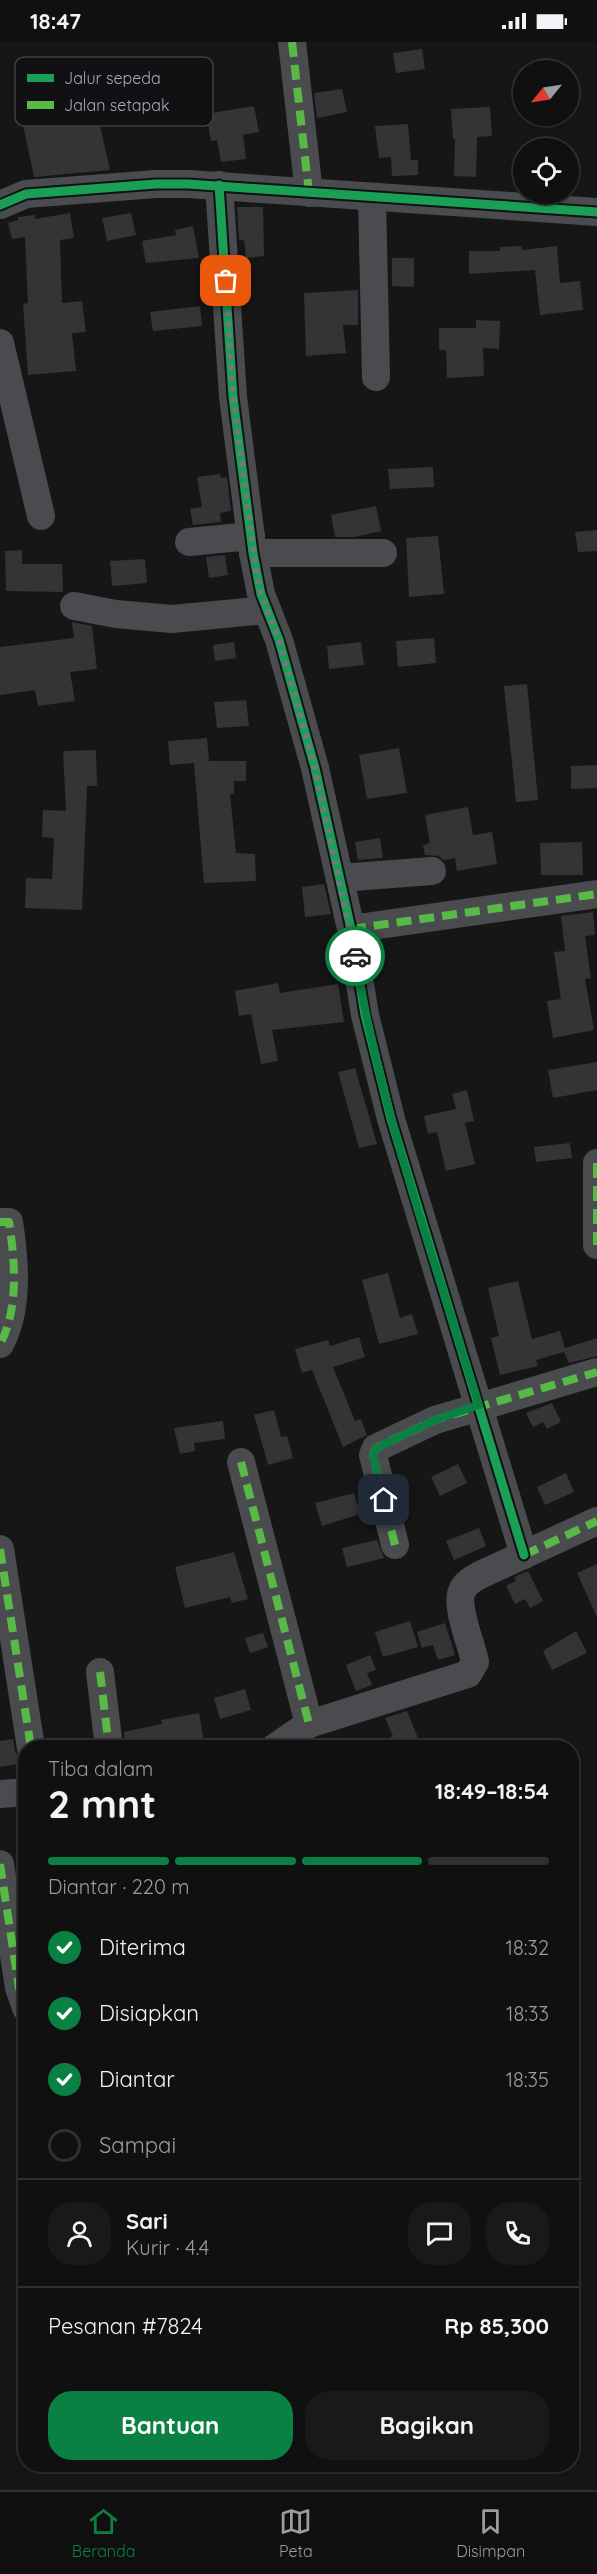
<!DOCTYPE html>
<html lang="id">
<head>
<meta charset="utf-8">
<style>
	body { margin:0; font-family:Quicksand,sans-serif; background:#191919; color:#f1f3f6; height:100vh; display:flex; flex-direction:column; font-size:22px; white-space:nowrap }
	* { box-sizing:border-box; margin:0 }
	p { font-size:20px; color:#9c9d9f }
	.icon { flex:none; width:33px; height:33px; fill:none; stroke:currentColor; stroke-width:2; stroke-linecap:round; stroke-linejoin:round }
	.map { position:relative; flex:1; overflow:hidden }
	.side { position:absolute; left:18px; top:1698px; width:561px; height:732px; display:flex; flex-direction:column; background:#101010; border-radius:24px; box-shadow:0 2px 4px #0004,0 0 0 2px #303030 }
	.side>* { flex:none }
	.needle { width:39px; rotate:240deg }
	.controls { position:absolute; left:513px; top:18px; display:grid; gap:12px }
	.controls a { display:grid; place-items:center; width:66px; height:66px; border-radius:50%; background:#101010; box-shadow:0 2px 4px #0004,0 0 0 2px #303030; font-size:30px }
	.pin { position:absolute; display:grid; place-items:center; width:51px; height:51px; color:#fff; margin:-26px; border-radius:12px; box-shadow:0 3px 9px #0006 }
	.courier { position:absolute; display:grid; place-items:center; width:60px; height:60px; margin:-30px; border:4px solid #0b8043; border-radius:50%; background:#fff; color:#222; box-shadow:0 2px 8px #0007 }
	.overview em { font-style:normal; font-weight:700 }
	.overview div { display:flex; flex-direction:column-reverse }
	.overview { display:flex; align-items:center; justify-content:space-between; height:102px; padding:0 30px }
	h1 { font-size:39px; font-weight:700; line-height:45px }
	.bar { display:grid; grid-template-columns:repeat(4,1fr); gap:9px 6px; align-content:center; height:72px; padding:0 30px }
	.bar i { height:8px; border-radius:4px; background:#303030 }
	.bar .active { background:#0b8043 }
	.bar p { grid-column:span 4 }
	.line { display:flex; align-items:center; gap:15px; padding:0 30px; border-top:2px solid #303030 }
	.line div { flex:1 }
	.round { display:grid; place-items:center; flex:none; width:63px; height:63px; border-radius:24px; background:#191919 }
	ol { padding:0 30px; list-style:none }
	li { display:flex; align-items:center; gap:18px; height:66px }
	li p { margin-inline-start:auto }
	li .icon { padding:6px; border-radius:50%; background:#0b8043; color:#fff; stroke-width:4 }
	li:last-child { color:#9c9d9f }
	li i { width:33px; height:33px; border:3px solid #303030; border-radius:50% }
	.primary-button { display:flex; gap:12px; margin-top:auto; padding:12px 30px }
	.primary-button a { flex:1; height:69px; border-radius:24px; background:#0b8043; color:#fff; font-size:24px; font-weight:700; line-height:69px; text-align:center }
	.primary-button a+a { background:#191919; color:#f1f3f6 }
	.status { display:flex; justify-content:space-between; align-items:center; height:42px; padding:0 30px; background:#101010; direction:ltr }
	.status svg { height:16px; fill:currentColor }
	.dock { display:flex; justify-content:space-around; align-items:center; height:84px; border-top:2px solid #303030; background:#101010; font-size:16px; color:#9c9d9f }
	.dock a { display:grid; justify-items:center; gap:3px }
	.dock .active { color:#0b8043 }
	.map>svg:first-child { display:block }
	.building { fill:#343436 }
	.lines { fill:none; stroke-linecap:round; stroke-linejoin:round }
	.minor { stroke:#4a4b4f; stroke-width:28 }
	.quiet { stroke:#58b947; stroke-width:8; stroke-dasharray:15 8; stroke-linecap:butt }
	.cycleway-casing { stroke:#111012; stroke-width:13 }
	.cycleway { stroke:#1a9f57; stroke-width:9 }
	.done { stroke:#74777f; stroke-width:6; stroke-dasharray:0 10.8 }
	.route { stroke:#0b8043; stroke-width:8 }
	.key { fill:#111012; stroke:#3e3e44; stroke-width:1.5 }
	.key-label { font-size:16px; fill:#a7abb8 }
</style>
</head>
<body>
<div class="status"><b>18:47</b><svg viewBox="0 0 49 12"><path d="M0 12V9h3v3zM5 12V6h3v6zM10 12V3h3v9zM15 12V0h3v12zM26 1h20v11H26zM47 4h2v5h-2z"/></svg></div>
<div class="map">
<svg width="597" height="2448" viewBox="0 0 597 2448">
	<rect width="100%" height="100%" fill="#161616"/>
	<g class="building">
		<path d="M422,7L425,27L396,31L393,11Z"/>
		<path d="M36,41L40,64L93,53L110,128L34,135L15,45Z"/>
		<path d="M342,47L347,70L317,76L314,51Z"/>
		<path d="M254,64L259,90L243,93L246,117L221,120L217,98L211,99L206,72Z"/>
		<path d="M490,65L492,94L477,95L476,135L454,134L455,97H453L451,67Z"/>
		<path d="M408,82L411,118H418V133L392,134L391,115L379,116L375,84Z"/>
		<path d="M237,165H263L264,214L246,216L244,198H239Z"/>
		<path d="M70,171L74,196L60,198L62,261L82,259L86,290L72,291L76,329L28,333L23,262L28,261L25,195L12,197L8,181L18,178V175L35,173V177Z"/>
		<path d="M131,171L136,193L107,199L102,176Z"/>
		<path d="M193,184L199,216L146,221L142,199L176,193L175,188Z"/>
		<path d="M521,204L522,208L557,204L560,241L580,239L583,268L540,273L535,228L469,232V209H500V205Z"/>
		<path d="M392,216H414V245L392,244Z"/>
		<path d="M358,248V283H343L346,311L306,314L304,251Z"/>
		<path d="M200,264L202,284L153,289L150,270Z"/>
		<path d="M476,278L500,279L499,307L483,306L484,334L447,336L446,308H439V286H476Z"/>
		<path d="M433,425L434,445L390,447L388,427Z"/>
		<path d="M220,432L221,436L227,435L231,469L220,471L221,480L193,483L190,467L202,465L197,435Z"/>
		<path d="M376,464L381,489L355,495H335L331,473Z"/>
		<path d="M597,488V509L578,510L575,490Z"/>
		<path d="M438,494L444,552L409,555L406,496Z"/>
		<path d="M22,508V522H62L63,550L6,549L5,509Z"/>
		<path d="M225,513L228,533L209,536L206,515Z"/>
		<path d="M145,517L147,541L112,544L110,519Z"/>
		<path d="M72,580L92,584L97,627L70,630L75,659L38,664L35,648L0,653V605L74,596Z"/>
		<path d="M434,596L436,621L398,625L396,599Z"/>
		<path d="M234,600L236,616L215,619L213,603Z"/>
		<path d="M361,600L364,623L329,627L327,604Z"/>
		<path d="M527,642L538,758L516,760L504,644Z"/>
		<path d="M246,658L249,684L217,686L214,660Z"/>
		<path d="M207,696L209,719H246V739H234V752H230L236,811L255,812L256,839L204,841L194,721L170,723L168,699Z"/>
		<path d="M399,706L407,751L367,757L359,713Z"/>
		<path d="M96,708L97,744H87L82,868L25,866L26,836L52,837L54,796L42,795L43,768L66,769L63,709Z"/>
		<path d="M597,723V746L571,747V724Z"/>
		<path d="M468,765L473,793L492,790L497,822L457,829L455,816L444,818L439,814L425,813L423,803L430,801L425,773Z"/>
		<path d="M380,796L383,816L358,818L355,800Z"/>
		<path d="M582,800L583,833H541L540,801Z"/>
		<path d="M324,842L331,872L305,875L302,845Z"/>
		<path d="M593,870L595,893L585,894L591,936L585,937L594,988L553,996L547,959L561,957L554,910L565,909L561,874Z"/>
		<path d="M278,941L280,951L338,942L344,980L272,988L278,1019L261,1022L251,972L239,974L235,949Z"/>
		<path d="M597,1020V1048L553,1056L548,1028Z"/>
		<path d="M355,1026L377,1102L359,1106L338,1030Z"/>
		<path d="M467,1048L474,1079L465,1081L475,1122L446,1129L437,1090L428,1092L424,1074L456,1067L452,1052Z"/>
		<path d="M570,1101L572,1116L536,1120L534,1105Z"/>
		<path d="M388,1231L400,1276L412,1272L418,1292L379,1302L362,1238Z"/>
		<path d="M518,1239L532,1297L560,1289L565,1306L597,1296V1314L569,1321L564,1310L536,1318L538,1324L500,1333L491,1296L499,1294L488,1246Z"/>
		<path d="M359,1295L365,1315L333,1325L355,1379L361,1377L367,1393L343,1405L312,1328L302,1331L295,1307L328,1298L330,1304Z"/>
		<path d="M552,1361L561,1380L547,1387L543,1380L533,1385L526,1371Z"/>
		<path d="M274,1368L281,1395L287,1394L293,1416L268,1423L254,1373Z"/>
		<path d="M223,1379L225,1397L194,1401L195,1409L180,1412L174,1386Z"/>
		<path d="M458,1422L467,1441L440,1454L431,1435Z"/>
		<path d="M566,1431L574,1450L545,1463L537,1445Z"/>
		<path d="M354,1451L360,1472L322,1484L315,1461Z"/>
		<path d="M479,1486L486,1504L454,1518L446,1499Z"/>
		<path d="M377,1498L384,1516L347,1525L342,1506Z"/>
		<path d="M234,1510L248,1557L232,1561L230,1555L185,1566L175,1525Z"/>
		<path d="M597,1522V1575L577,1531Z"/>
		<path d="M528,1529L543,1559L530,1566L525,1557L515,1562L506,1544L516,1539L514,1535Z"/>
		<path d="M410,1579L418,1605L383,1615L375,1590Z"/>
		<path d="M445,1581L455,1613L438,1618L433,1603L422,1606L417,1590Z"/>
		<path d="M576,1589L587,1611L552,1628L543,1609Z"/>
		<path d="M263,1591L268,1605L250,1611L245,1596Z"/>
		<path d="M370,1613L376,1628L367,1631L372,1643L356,1649L346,1623Z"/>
		<path d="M245,1647L251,1668L220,1677L214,1656Z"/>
		<path d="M407,1669L422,1706H366L393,1694L385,1676Z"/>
		<path d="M199,1671L204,1700L197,1701L198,1706H125L124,1690L162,1682L161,1678Z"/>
		<path d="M13,1697L15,1709L23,1721L0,1725V1699Z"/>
	</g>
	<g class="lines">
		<g class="minor">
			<path d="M292,0L309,151"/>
			<path d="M219,143L233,355L253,511L261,552L279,598L315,726L351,887L365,973L391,1077L524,1513"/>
			<path d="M372,156L376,335"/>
			<path d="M0,163L26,152L156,142H188L597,170"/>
			<path d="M0,301L41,474"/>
			<path d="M189,500L251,494"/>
			<path d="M253,511H383"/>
			<path d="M74,564L116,572L172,577L267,568"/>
			<path d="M340,836L432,829"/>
			<path d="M351,887L597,852"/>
			<path d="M597,1121V1203"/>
			<path d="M0,1180H9C15,1219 19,1267 0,1302"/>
			<path d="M241,1420L309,1682"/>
			<path d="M395,1503L373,1413L376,1406L435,1378L597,1330"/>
			<path d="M0,1507L31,1706"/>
			<path d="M100,1630L109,1706"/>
			<path d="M274,1706L309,1682L468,1632L475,1620C472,1603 455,1565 462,1549C465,1541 473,1537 480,1533L597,1479"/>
			<path d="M0,1752L26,1750"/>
			<path d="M0,1822L19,1946L26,1966"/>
		</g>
		<g class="quiet">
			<path d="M292,0L309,151"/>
			<path d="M351,887L597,852"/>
			<path d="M597,1121V1203"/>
			<path d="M0,1180H9C15,1219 19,1267 0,1302"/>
			<path d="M241,1420L309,1682"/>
			<path d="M395,1503L373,1413L376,1406L435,1378L597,1330"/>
			<path d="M0,1507L31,1706"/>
			<path d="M524,1513L597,1479"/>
			<path d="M100,1630L109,1706"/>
			<path d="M0,1822L19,1946L26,1966"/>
		</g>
		<defs>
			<g id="cycleway">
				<path d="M219,143L233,355L253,511L261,552L279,598L315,726L351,887L365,973L391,1077L524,1513"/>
				<path d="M0,163L26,152L156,142H188L597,170"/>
			</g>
		</defs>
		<use href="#cycleway" class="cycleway-casing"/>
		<use href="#cycleway" class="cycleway"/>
	</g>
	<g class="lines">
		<path class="done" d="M226,239L233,355L256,527L261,552L279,598L315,726L355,914"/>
		<path class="route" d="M355,914C381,1067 433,1215 479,1363L435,1378L376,1406L373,1413L384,1458"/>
	</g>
	<rect x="15" y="15" width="198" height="69" rx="9" class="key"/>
	<rect x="27" y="32" width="27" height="8" fill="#1a9f57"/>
	<rect x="27" y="59" width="27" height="8" fill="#58b947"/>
	<g class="key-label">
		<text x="64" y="42">Jalur sepeda</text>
		<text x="64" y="69">Jalan setapak</text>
	</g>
</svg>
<div class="controls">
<a><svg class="needle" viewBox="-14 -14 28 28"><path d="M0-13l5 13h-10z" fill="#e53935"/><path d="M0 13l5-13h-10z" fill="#9c9d9f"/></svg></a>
<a><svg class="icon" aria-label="locate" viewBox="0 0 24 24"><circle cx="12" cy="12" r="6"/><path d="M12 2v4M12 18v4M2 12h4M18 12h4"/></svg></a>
</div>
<div class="pin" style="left:226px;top:239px;background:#ea580c"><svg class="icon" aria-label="bag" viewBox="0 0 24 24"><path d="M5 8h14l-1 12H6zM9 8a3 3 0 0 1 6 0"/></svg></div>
<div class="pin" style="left:384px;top:1458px;background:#1f2937"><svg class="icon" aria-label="home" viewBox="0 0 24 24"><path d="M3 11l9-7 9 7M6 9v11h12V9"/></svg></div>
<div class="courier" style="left:355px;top:914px"><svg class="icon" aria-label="car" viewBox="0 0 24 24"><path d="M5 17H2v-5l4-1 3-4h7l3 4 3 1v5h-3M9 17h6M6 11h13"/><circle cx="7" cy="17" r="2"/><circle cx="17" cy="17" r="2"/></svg></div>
<section class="side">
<div class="overview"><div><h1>2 mnt</h1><p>Tiba dalam</p></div><em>18:49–18:54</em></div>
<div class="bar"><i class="active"></i><i class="active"></i><i class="active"></i><i></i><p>Diantar · 220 m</p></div>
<ol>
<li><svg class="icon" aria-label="check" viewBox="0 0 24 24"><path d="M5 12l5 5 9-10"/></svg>Diterima<p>18:32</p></li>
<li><svg class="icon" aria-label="check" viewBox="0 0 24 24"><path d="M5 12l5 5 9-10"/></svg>Disiapkan<p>18:33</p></li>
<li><svg class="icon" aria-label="check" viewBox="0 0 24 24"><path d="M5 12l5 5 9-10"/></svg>Diantar<p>18:35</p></li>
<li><i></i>Sampai</li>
</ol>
<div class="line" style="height:108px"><a class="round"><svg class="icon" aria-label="person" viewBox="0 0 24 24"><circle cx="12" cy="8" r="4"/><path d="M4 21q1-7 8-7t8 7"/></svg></a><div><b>Sari</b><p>Kurir · 4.4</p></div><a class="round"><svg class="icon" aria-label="chat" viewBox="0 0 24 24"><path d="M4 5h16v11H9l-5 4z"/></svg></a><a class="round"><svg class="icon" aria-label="phone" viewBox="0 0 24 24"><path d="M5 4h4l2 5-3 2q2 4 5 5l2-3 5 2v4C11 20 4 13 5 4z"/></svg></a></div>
<div class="line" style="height:78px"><div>Pesanan #7824</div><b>Rp 85,300</b></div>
<div class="primary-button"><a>Bantuan</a><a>Bagikan</a></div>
</section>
</div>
<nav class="dock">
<a class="active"><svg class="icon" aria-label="home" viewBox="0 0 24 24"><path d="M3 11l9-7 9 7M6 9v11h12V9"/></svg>Beranda</a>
<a><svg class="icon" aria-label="map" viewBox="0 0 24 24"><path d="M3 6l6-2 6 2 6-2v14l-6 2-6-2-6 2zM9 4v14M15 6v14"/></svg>Peta</a>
<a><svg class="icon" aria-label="saved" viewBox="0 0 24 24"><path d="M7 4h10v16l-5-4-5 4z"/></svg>Disimpan</a>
</nav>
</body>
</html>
